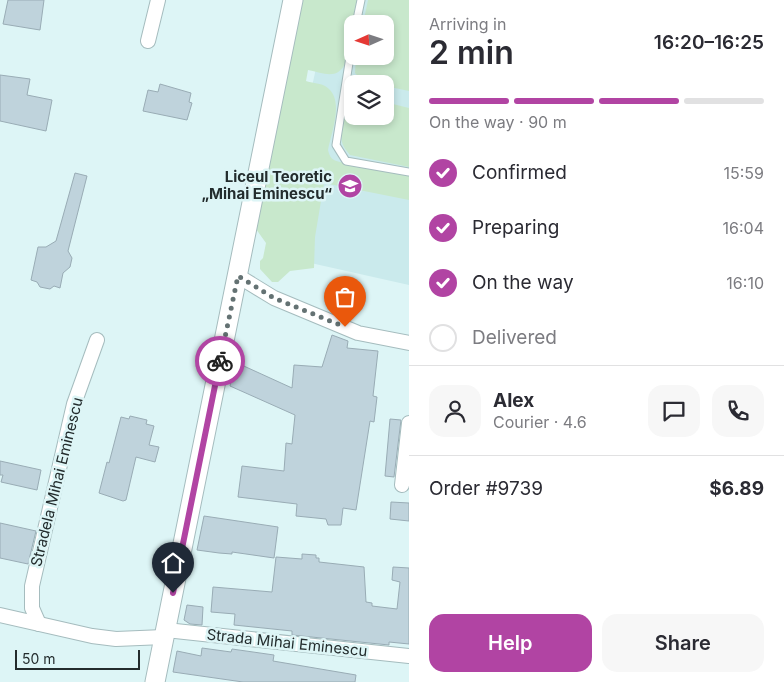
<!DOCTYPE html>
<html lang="en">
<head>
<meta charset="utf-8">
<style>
	body { margin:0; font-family:Inter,sans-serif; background:#f7f7f7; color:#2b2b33; height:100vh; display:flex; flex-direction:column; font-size:19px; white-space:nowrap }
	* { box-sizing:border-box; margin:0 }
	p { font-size:16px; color:#7c7c81 }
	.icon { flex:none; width:28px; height:28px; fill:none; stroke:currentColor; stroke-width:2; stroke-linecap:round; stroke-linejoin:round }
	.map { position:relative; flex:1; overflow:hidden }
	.details { display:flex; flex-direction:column; background:#fff; width:375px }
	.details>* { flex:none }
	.needle { width:32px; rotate:267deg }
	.buttons { position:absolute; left:344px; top:15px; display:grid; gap:10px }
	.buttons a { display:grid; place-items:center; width:50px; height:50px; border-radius:10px; background:#fff; box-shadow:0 2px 8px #0003; font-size:25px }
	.scale { position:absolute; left:15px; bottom:12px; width:125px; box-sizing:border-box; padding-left:5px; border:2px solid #232c2d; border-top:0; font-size:14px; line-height:18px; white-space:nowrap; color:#232c2d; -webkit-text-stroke:4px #ddf5f6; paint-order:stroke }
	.pin { position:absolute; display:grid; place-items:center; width:42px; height:42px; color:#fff; margin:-51px -21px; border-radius:50% 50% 50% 0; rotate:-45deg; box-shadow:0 0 5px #0007 }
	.pin .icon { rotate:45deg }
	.courier { position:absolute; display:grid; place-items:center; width:50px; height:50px; margin:-25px; border:4px solid #b144a3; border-radius:50%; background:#fff; color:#222; box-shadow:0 1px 6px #0007 }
	.head em { font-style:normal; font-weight:600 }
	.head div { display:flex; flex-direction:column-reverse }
	.head { display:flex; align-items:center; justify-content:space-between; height:85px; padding:0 20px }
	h1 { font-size:32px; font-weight:600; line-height:38px }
	.bar { display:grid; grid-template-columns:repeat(4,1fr); gap:8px 5px; align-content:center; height:60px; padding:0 20px }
	.bar i { height:6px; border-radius:4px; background:#e1e1e2 }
	.bar .selected { background:#b144a3 }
	.bar p { grid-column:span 4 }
	.line { display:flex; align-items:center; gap:12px; padding:0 20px; border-top:1px solid #e1e1e2 }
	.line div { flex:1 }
	.round { display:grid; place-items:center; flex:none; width:52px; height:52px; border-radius:15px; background:#f7f7f7 }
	ol { padding:0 20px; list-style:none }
	li { display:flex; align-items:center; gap:15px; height:55px }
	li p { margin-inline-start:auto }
	li .icon { padding:5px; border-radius:50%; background:#b144a3; color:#fff; stroke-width:4 }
	li:last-child { color:#7c7c81 }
	li i { width:28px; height:28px; border:2px solid #e1e1e2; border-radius:50% }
	.button { display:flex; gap:10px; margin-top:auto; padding:10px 20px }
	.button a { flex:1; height:58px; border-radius:15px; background:#b144a3; color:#fff; font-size:20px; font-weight:600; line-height:58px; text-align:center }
	.button a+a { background:#f7f7f7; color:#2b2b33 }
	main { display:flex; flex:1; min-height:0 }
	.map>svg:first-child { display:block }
	.built { fill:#caeaec; fill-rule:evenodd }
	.green { fill:#c8e8cc }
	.building { fill:#bfd3dc; stroke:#99acb5 }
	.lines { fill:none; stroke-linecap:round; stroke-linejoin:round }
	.service-casing { stroke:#a5bcbe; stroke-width:9 }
	.minor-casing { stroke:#a5bcbe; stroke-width:16 }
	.secondary-casing { stroke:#a5bcbe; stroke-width:21 }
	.service { stroke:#fff; stroke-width:7 }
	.minor { stroke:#fff; stroke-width:14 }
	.secondary { stroke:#fff; stroke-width:19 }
	.done { stroke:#647273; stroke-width:5; stroke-dasharray:0 9 }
	.route { stroke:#b144a3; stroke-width:6 }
	.labels { text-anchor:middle; stroke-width:5; stroke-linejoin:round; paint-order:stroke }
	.poi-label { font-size:15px; font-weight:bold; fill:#232c2d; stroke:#ddf5f6; text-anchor:end }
	.street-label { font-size:15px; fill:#232c2d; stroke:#ddf5f6 }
</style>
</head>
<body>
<main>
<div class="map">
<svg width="409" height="682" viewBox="0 0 409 682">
	<rect width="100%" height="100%" fill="#ddf5f6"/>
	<path class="built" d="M331,0H409V285L275,255ZM352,24H385V56H352ZM352,84H385V116H352Z"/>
	<g class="green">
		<path d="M300,0H358L346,62C337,81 324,73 308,70L306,81C312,83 320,83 325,86C346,98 331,133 328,150C330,158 332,160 340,162L409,176V200L324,183L315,237L314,268L290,271L278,282H272L260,269V261L263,258L266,243L256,229Z"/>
		<path d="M368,0H409V91L385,86V84L362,81L355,73L356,56H385V24H363Z"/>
		<path d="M352,100V116H385V102L409,108V167L350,155C347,151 343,147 342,142C340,131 344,107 352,100Z"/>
	</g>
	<g class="building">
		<path d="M8,0H44L40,30L3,24Z"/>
		<path d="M0,75L30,79L27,95L52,100L46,131L0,121Z"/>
		<path d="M160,84L191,93L189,102L192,103L187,120L143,111L148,90L158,92Z"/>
		<path d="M75,173L87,176L68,251L72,258L70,267L63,273L60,288L54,286L50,289L40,287L37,282L31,280L38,247H46L56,241Z"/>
		<path d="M332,335L348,341L347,348L378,351L373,396L377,397L374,422L370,421L356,510L343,508L341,525H328L326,519L296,516L297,504L238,497L242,466L284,471L286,443L292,444L295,415L230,386L235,362L292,388L294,365L322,367Z"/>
		<path d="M130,416L147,420L146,424L154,426L149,445L159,447L155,462L136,457L126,500L123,501L99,493L107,462L109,463L121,417L129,419Z"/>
		<path d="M390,419L401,420L394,477L385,476Z"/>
		<path d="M0,461L41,470L37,490L1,482L3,475H0Z"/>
		<path d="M391,502L409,503V521L390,519Z"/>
		<path d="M204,516L278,527L274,558L232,552V554L219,553L197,550Z"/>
		<path d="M0,523L36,531L28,564L0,558Z"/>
		<path d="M302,554L316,555V558H319V562L364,567L366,602L372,603V606L397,609L400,582L392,580L393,567L409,568V644L389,642V645L292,635V631L234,625L235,614L211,612L213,587L272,592L276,557L302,559Z"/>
		<path d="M187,605L203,607L202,625L190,624L184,620Z"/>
		<path d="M202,648L231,652L232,649L274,655L273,661L356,675L355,682H243L173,672L177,651L201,656Z"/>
	</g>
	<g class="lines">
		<defs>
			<g id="service">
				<path d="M356,24L361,0"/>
				<path d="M352,44L336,145L346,161L409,172"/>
			</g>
			<g id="minor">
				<path d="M148,41L158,0"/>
				<path d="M238,276L274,298L358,333L409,343"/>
				<path d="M402,485L409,423"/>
				<path d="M0,615L92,636L116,639L164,637"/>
				<path d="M39,624L32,608V586L74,404L97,340"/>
				<path d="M166,630L409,656"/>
			</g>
			<path id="secondary" d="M155,682L293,0"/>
		</defs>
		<use href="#service" class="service-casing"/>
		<use href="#minor" class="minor-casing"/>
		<use href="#secondary" class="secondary-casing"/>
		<use href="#service" class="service"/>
		<use href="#minor" class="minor"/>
		<use href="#secondary" class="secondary"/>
	</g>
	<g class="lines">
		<path class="done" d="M220,361L238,276L274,298L345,327"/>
		<path class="route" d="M173,593L220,361"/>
	</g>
	<defs>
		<symbol id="school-disc" viewBox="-11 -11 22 22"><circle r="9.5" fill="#b144a3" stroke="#ddf5f6"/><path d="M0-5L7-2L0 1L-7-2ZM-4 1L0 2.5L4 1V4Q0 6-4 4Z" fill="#fff"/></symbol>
	</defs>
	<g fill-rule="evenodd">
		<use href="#school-disc" x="336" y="172" width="28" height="28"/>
	</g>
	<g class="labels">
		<g class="poi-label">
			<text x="332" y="182">Liceul Teoretic<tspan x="332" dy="17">„Mihai Eminescu“</tspan></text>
		</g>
		<g class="street-label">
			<text transform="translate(57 482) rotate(-76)" y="5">Stradela Mihai Eminescu</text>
			<text transform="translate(287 643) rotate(6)" y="5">Strada Mihai Eminescu</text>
		</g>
	</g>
</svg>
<div class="buttons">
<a><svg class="needle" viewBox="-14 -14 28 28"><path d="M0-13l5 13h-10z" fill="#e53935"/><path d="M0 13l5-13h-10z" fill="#7c7c81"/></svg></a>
<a><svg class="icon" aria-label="layers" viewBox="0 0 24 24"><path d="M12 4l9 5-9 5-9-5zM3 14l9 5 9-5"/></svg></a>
</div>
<div class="scale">50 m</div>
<div class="pin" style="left:345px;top:327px;background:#ea580c"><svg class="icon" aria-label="bag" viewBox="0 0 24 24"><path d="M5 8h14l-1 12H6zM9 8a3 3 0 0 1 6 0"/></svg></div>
<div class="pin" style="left:173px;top:593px;background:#1f2937"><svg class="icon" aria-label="home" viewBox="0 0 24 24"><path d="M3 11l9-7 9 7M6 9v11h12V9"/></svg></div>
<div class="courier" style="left:220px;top:361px"><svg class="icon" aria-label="bike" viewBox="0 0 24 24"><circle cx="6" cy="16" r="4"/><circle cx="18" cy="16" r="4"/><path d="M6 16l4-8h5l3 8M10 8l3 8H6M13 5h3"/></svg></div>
</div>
<section class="details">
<div class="head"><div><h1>2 min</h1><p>Arriving in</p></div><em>16:20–16:25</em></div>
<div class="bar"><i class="selected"></i><i class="selected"></i><i class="selected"></i><i></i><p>On the way · 90 m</p></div>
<ol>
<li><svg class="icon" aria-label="check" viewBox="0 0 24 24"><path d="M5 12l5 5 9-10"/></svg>Confirmed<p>15:59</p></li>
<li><svg class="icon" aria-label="check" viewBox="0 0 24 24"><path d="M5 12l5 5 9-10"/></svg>Preparing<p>16:04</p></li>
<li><svg class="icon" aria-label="check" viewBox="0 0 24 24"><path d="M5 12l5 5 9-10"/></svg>On the way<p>16:10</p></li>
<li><i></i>Delivered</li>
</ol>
<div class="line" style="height:90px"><a class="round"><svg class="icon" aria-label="person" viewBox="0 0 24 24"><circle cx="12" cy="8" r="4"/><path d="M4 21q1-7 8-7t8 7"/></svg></a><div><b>Alex</b><p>Courier · 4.6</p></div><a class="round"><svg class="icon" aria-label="chat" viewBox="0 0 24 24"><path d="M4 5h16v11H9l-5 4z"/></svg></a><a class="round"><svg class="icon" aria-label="phone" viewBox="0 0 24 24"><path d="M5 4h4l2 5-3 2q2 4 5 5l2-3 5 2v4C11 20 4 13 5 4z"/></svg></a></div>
<div class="line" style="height:65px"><div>Order #9739</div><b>$6.89</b></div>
<div class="button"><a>Help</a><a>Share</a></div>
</section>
</main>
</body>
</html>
